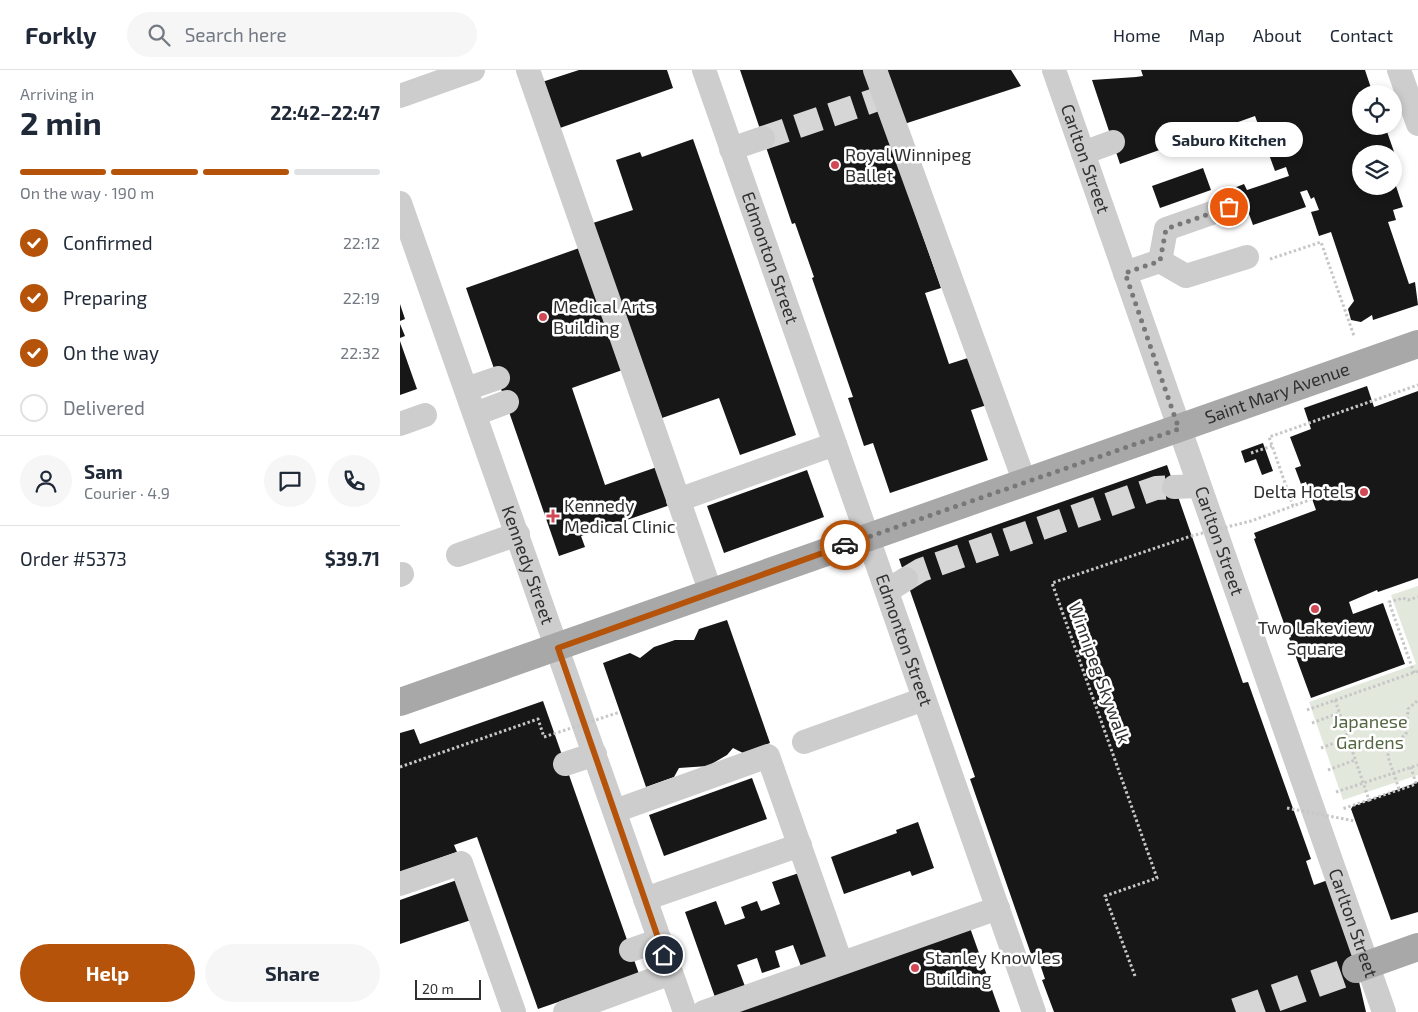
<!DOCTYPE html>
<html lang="en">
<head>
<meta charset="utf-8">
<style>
	body { margin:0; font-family:"Exo 2",sans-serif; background:#f6f6f7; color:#1f2937; height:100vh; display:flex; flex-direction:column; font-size:19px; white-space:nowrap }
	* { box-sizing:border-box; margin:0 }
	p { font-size:16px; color:#747a83 }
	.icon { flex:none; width:28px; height:28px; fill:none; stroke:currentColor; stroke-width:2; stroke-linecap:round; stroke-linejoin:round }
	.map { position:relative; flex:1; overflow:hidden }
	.drawer { display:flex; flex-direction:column; background:#fff; width:400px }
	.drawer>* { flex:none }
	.tools { position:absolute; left:952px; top:15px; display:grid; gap:10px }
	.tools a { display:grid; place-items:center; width:50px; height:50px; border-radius:50%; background:#fff; box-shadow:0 2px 8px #0003; font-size:25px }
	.scale { position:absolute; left:15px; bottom:12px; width:66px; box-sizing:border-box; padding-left:5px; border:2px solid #303030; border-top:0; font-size:14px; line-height:18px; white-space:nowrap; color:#303030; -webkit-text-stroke:4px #fff; paint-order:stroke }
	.pin { position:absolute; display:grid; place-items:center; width:42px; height:42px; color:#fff; margin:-21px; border:2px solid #fff; border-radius:50%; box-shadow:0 1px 5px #0007 }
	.courier { position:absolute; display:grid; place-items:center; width:50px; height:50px; margin:-25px; border:4px solid #b45309; border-radius:50%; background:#fff; color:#222; box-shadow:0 1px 6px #0007 }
	.bubble { position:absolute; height:35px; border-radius:18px; background:#fff; box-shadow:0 2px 8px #0003; font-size:16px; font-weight:700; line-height:35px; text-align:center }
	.summary em { font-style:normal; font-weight:700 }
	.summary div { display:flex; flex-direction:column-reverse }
	.summary { display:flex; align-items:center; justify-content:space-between; height:85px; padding:0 20px }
	h1 { font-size:32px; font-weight:700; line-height:38px }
	.bar { display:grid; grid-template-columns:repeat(4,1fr); gap:8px 5px; align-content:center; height:60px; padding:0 20px }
	.bar i { height:6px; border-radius:4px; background:#e0e1e3 }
	.bar .current { background:#b45309 }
	.bar p { grid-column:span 4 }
	.line { display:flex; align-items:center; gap:12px; padding:0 20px; border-top:1px solid #e0e1e3 }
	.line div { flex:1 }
	.round { display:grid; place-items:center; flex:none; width:52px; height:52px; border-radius:26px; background:#f6f6f7 }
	ol { padding:0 20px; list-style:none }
	li { display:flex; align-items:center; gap:15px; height:55px }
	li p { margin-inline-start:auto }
	li .icon { padding:5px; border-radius:50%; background:#b45309; color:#fff; stroke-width:4 }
	li:last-child { color:#747a83 }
	li i { width:28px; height:28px; border:2px solid #e0e1e3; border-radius:50% }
	.button { display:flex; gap:10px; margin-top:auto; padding:10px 20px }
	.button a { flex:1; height:58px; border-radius:30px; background:#b45309; color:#fff; font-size:20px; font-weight:700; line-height:58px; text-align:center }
	.button a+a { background:#f6f6f7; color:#1f2937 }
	header { display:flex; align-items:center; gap:30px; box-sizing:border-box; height:70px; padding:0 25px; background:#fff; border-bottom:1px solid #e0e1e3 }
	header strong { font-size:24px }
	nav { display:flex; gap:28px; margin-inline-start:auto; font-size:18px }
	.search { width:350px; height:45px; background:#f6f6f7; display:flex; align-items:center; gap:12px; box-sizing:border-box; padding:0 18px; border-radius:28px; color:#747a83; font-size:19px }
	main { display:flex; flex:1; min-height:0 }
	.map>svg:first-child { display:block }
	.green { fill:#e3e8dd }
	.building { fill:#171717 }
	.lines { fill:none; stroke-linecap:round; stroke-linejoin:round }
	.minor-tunnel { stroke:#d6d6d6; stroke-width:24; stroke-dasharray:24 12; stroke-linecap:butt }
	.major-tunnel { stroke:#d6d6d6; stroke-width:28; stroke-dasharray:28 14; stroke-linecap:butt }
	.path { stroke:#c7c7c7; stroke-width:3; stroke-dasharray:2.5 2.5; stroke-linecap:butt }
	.minor { stroke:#cdcdcd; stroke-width:24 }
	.major { stroke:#a8a8a8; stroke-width:28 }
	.path-bridge { stroke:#c7c7c7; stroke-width:3; stroke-dasharray:2.5 2.5; stroke-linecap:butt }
	.done { stroke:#787878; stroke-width:5; stroke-dasharray:0 9 }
	.route { stroke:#b45309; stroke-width:6 }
	.poi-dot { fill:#d04954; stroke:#fff; stroke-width:2 }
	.labels { text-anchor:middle; stroke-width:5; stroke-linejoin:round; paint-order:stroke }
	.poi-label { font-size:18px; fill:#303030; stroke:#fff; text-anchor:start }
	.street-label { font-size:18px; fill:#303030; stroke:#fff }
	.park-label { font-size:18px; fill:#546743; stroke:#fff }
</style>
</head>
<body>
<header>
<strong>Forkly</strong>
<div class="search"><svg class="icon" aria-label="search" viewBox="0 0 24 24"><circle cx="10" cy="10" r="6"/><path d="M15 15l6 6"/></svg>Search here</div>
<nav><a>Home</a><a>Map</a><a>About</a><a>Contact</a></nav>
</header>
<main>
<section class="drawer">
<div class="summary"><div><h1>2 min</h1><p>Arriving in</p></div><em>22:42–22:47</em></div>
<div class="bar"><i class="current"></i><i class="current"></i><i class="current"></i><i></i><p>On the way · 190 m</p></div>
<ol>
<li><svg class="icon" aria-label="check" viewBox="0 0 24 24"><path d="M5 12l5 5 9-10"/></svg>Confirmed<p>22:12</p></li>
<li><svg class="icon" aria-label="check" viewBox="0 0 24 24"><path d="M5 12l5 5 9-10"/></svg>Preparing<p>22:19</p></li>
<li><svg class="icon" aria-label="check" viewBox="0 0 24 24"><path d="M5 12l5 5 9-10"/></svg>On the way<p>22:32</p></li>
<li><i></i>Delivered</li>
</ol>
<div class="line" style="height:90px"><a class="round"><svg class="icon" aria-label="person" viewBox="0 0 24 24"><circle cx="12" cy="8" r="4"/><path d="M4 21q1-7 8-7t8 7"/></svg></a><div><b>Sam</b><p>Courier · 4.9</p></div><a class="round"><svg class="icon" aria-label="chat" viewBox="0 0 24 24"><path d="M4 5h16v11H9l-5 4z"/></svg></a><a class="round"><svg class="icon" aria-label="phone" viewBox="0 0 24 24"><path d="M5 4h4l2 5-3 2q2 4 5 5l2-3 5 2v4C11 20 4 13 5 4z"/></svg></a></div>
<div class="line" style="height:65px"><div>Order #5373</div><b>$39.71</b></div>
<div class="button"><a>Help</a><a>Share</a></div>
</section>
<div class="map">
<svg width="1018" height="942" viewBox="0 0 1018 942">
	<rect width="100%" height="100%" fill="#fff"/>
	<path class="green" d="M1018,516V705L943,730L909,632L1016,594L991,525Z"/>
	<g class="building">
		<path d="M179,0H267L273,18L160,58L142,12Z"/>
		<path d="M340,0H465L541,218L525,223L549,294L571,287L587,335L571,340L588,390L490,423L473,373L464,376L448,328L453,327L412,208L414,207L395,153L392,154Z"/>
		<path d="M481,0H611L621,16L501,55Z"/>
		<path d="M741,0H965L973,24H961V56H985L999,96L994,97V84H961V116H994V110L1003,137L993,140L996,150L988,152L1009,214L1015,212L1018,235L973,250L972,245L961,252L951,250L948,239L954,231L931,162L919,166L911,142L919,140L914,127L911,129L907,120L900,122L906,137L853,155L846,136L841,137L834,118L844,114L847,120L889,106L886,97L875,101L855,46L720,94L692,10L736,7L743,6Z"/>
		<path d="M293,69L396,365L340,385L319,328L262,348L193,153L233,140L216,90L240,82L242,87Z"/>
		<path d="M803,98L811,120L760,138L752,116Z"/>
		<path d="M185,176L228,298L172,318L205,415L257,397L270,435L181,466L185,477L159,486L66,218Z"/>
		<path d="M0,234L5,249L0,251Z"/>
		<path d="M0,254L5,266L0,268Z"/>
		<path d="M0,271L17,319L0,325Z"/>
		<path d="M967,316L974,337L1018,321V508L978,522L977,520L949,532L953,544L983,533L1005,594L911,628L889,568L891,567L889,561L887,562L854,469L856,468L854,463L916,440L906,412L901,414L895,398L901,396L890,367L911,359L904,338Z"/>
		<path d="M863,373L873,401L862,405L856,389L845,393L841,381Z"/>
		<path d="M767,395L843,613L848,612L911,789L906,791L914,815L928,810L950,873L966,942H654L642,910L645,909L637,885L632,887L570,709L575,707L499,489Z"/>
		<path d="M407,400L424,447L324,483L307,436Z"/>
		<path d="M327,550L370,673L343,683L333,678L327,685L308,696L279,698L274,707L246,717L203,593L230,583L240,588L254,577L275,570H294L299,559Z"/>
		<path d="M143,631L239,904L138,939L77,767L54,775L57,782L0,802V663L14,659L20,674Z"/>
		<path d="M352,708L367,749L264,786L249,745Z"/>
		<path d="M1018,712V842L991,850L951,739L953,736Z"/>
		<path d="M518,752L534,798L512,806L510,801L444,824L431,787L497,763L496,760Z"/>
		<path d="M402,802L432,888L402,899L393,875L375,881L380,897L362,903L357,888L337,895L346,919L316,930L285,842L316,831L325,855L345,848L341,837L357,831L361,841L380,834L372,812Z"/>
		<path d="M57,810L71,850L0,874V830Z"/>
		<path d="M569,855L600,942H326Z"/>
	</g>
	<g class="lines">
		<g class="minor-tunnel">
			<path d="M363,68L475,30"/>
			<path d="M506,509L521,500L756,418L774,417"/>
		</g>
		<path class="major-tunnel" d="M836,942L956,899"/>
		<g class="path">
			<path d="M870,189L921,172L954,266"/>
			<path d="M851,383L872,376"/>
			<path d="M912,429L893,436L869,367L1018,315"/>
			<path d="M1014,603L989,532L1003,528L1008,530L1018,527"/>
			<path d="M935,630L969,730L942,739"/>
			<path d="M907,640L1018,601"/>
			<path d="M912,653L939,643"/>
			<path d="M921,678L948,668"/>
			<path d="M0,697L138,649L144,667"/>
			<path d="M928,700L955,690"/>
			<path d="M999,719L988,687V679L1006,664L1008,639L1018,630"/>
			<path d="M936,722L1018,695"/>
			<path d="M969,730L1016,714L1011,697"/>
			<path d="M735,906L705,826L757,808L652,513L791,466"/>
		</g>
		<g class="minor">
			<path d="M128,0L311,523"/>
			<path id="s1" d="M304,0L634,942"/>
			<path d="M475,0L625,413"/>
			<path id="s2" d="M654,0L984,942"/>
			<path d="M999,0L1018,54"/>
			<path d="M0,26L73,0"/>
			<path d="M331,79L363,68"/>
			<path d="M683,83L713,72"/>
			<path id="s3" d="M0,133L285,942"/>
			<path d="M760,191L766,159L829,137"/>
			<path d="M725,203L760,191L786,206L847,187"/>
			<path d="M66,319L98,308"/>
			<path d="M75,344L107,332"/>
			<path d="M0,354L25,345"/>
			<path d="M774,417L799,416"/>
			<path d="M278,430L435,374"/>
			<path d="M58,485L118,464"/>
			<path d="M0,505L2,504"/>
			<path d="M487,521L506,509"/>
			<path d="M404,672L524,629"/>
			<path d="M165,694L195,684"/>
			<path d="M215,741L368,686L441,893"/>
			<path d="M0,814L61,793L114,942"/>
			<path d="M245,829L400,775"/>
			<path d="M231,880L260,870"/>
			<path d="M165,942L271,903"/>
			<path d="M304,942L598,838"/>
		</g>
		<g class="major">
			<path id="s4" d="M0,632L1018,274"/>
			<path d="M956,899L1018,877"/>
		</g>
		<g class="path-bridge">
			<path d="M204,231L219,226"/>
			<path d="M791,466L851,451L893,436"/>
			<path d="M144,667L220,642"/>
			<path d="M887,738L955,751"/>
		</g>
	</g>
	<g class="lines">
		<path class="done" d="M445,475L779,359L725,203L760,191L766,159L829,137"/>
		<path class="route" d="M264,885L158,578L445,475"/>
	</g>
	<g class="poi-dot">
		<circle cx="435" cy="95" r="5"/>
		<circle cx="143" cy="247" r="5"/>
		<circle cx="964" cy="422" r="5"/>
		<path d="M150.5 438.5h5v5h5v5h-5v5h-5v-5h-5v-5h5z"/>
		<circle cx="915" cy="539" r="5"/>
		<circle cx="515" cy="898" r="5"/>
	</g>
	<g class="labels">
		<g class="poi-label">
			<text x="445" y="91">Royal Winnipeg<tspan x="445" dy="21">Ballet</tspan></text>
			<text x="153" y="243">Medical Arts<tspan x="153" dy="21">Building</tspan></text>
			<text x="954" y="428" text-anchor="end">Delta Hotels</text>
			<text x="164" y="442">Kennedy<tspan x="164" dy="21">Medical Clinic</tspan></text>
			<text x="915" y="564" text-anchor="middle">Two Lakeview<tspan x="915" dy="21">Square</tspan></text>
			<text x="525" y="894">Stanley Knowles<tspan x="525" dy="21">Building</tspan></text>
		</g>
		<g class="street-label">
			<text dy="6" stroke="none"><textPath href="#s2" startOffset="94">Carlton Street</textPath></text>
			<text dy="6" stroke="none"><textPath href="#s1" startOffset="199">Edmonton Street</textPath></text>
			<text dy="6" stroke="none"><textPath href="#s4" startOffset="930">Saint Mary Avenue</textPath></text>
			<text dy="6" stroke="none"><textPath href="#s2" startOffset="499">Carlton Street</textPath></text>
			<text dy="6" stroke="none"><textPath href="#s3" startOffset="384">Kennedy Street</textPath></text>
			<text dy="6" stroke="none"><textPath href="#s1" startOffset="604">Edmonton Street</textPath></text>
			<text transform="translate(699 603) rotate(70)" y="6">Winnipeg Skywalk</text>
			<text dy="6" stroke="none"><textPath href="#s2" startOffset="904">Carlton Street</textPath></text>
		</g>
		<g class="park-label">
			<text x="970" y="658">Japanese<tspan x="970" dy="21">Gardens</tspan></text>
		</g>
	</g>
</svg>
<div class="tools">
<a><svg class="icon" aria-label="locate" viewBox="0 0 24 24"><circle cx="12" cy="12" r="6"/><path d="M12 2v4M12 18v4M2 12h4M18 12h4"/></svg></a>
<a><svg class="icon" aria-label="layers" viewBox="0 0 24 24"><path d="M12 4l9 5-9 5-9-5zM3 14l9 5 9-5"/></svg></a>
</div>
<div class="scale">20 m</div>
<div class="pin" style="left:829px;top:137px;background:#ea580c"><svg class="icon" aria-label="bag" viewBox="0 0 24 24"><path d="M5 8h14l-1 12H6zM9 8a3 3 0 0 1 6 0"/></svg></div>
<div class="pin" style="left:264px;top:885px;background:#1f2937"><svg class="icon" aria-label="home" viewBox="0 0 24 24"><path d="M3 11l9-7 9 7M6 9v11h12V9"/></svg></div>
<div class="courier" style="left:445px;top:475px"><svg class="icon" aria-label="car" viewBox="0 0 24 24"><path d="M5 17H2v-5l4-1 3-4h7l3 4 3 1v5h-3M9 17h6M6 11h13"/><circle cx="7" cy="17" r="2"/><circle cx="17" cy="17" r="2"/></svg></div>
<div class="bubble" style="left:755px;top:52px;width:148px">Saburo Kitchen</div>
</div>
</main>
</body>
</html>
